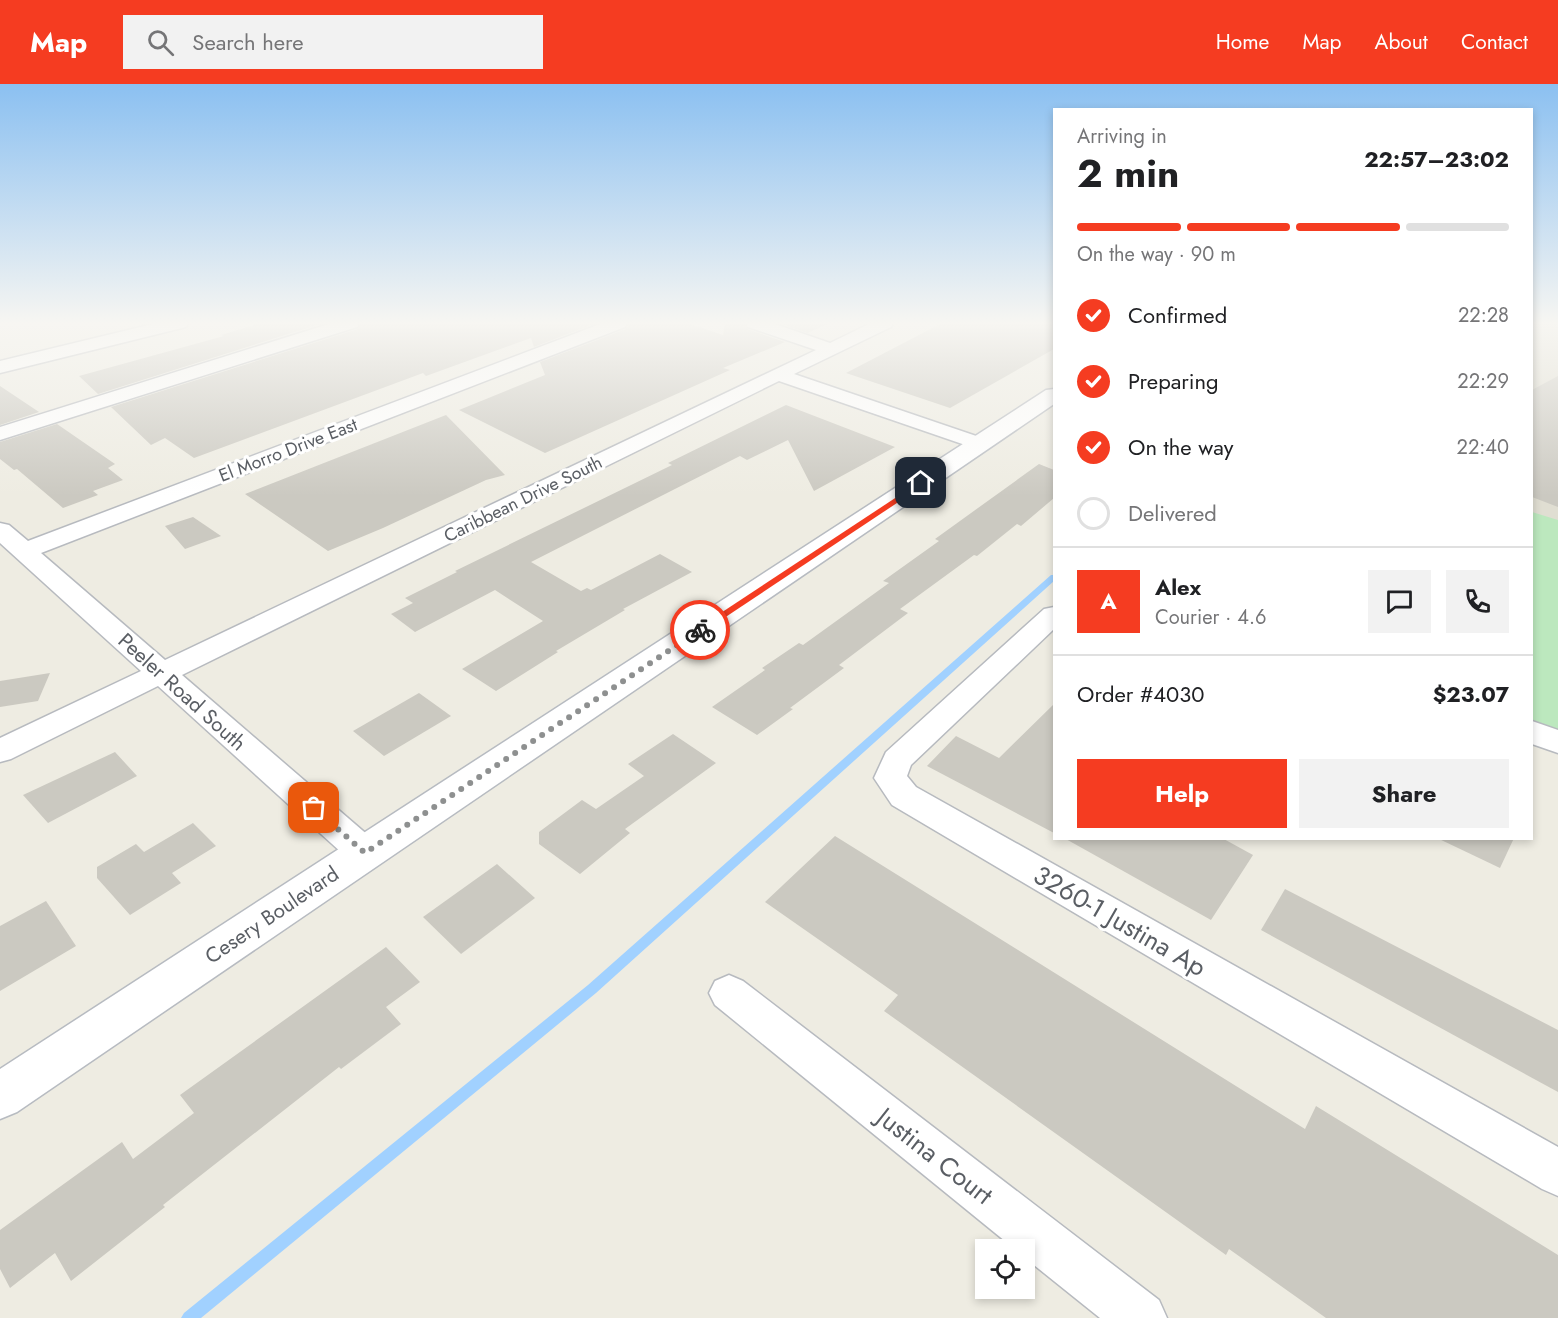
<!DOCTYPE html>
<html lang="en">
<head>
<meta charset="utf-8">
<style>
	body { margin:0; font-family:Jost,sans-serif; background:#f2f2f2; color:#202124; height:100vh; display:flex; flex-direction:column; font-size:22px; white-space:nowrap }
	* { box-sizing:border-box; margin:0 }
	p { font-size:20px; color:#757577 }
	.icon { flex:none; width:33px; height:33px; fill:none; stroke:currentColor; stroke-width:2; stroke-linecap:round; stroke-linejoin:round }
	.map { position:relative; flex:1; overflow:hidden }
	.details { position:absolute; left:1053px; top:24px; width:480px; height:732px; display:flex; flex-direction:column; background:#fff; border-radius:0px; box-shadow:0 3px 9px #0003 }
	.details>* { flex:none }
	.fabs { position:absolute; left:975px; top:1155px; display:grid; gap:12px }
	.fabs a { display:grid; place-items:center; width:60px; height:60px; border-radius:0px; background:#fff; box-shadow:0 3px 9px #0003; font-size:30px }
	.pin { position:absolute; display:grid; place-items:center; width:51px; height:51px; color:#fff; margin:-26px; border-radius:12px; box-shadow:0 3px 9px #0006 }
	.courier { position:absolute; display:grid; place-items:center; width:60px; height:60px; margin:-30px; border:4px solid #f53c21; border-radius:50%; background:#fff; color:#222; box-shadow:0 2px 8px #0007 }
	.headline em { font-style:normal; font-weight:700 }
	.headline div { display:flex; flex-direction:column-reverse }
	.headline { display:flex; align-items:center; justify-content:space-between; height:102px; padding:0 24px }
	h1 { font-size:39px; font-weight:700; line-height:45px }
	.bar { display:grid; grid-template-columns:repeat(4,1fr); gap:9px 6px; align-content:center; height:72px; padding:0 24px }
	.bar i { height:8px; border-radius:4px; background:#e0e0e0 }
	.bar .active { background:#f53c21 }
	.bar p { grid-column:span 4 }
	.line { display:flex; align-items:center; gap:15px; padding:0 24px; border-top:2px solid #e0e0e0 }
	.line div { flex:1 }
	.round { display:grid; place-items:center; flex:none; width:63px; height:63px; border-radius:0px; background:#f2f2f2 }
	ol { padding:0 24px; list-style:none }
	li { display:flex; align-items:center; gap:18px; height:66px }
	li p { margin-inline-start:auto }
	li .icon { padding:6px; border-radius:50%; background:#f53c21; color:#fff; stroke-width:4 }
	li:last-child { color:#757577 }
	li i { width:33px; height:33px; border:3px solid #e0e0e0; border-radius:50% }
	.button { display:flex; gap:12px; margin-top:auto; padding:12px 24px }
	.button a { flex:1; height:69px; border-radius:0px; background:#f53c21; color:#fff; font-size:24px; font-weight:700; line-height:69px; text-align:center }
	.button a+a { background:#f2f2f2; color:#202124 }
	header { display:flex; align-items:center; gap:36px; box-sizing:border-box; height:84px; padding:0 30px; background:#f53c21; color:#fff }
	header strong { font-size:28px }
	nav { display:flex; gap:33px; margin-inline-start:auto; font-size:21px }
	.search { width:420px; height:54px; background:#f2f2f2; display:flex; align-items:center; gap:15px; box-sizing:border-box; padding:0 21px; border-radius:0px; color:#757577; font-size:22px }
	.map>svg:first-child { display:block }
	.education { fill:#e0ded2 }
	.green { fill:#bce8be }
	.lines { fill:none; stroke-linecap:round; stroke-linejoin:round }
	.stream { fill:#a1d1ff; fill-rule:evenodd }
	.building { fill:#cbc9c1 }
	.street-casing { stroke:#b7babf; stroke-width:3 }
	.secondary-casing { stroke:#b7bbc1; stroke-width:3 }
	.street { fill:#fff; fill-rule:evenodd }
	.secondary { fill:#fff; fill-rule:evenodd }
	.route { fill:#f53c21 }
	.done { stroke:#8e9090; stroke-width:6; stroke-dasharray:0 10.8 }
	.labels { text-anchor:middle; stroke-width:6; stroke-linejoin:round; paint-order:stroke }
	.far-street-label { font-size:18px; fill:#5a5e64; stroke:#fff }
	.street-label { font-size:21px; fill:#5a5e64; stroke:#fff }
	.near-street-label { font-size:26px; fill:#5a5e64; stroke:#fff }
</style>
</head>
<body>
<header>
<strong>Map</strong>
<div class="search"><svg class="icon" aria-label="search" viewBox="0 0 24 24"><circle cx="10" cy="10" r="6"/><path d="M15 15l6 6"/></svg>Search here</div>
<nav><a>Home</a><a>Map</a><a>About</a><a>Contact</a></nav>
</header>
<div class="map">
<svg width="1558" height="1234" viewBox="0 0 1558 1234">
	<rect width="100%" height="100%" fill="#eeece2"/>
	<path class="education" d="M1532,239H1558V652L1532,642Z"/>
	<path class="green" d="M1532,428L1558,436V650L1532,639Z"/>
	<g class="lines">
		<path class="stream" d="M1051,491H1054V497L596,909L201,1234H181L184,1229L588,901Z"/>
	</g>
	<g class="building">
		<path d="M261,239H323L98,310L79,292L224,252L221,251Z"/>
		<path d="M361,239H596L534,263L531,254L426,292L423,289L194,374L165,354L151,361L111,323L358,245Z"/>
		<path d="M629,239H687L723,251L725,239H744L747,245L785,258L723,284L730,286L545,369L459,326L545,291L540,278L626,245Z"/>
		<path d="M780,239H828V240L807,249Z"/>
		<path d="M942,239H1054V265L950,324L846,289Z"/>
		<path d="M1558,292V423L1532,413V306Z"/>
		<path d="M0,302L39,328L0,341Z"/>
		<path d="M786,321L895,363L814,407L788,356L747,376L740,372L531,478L581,507L587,504L591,506L660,470L692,488L623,525L625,526L556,567L558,568L496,607L462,585L543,537L495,506L415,548L391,530L413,519L405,514L457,488L455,487L672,381L668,379Z"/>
		<path d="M446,331L505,391L486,396L383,444L328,467L245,410Z"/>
		<path d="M57,340L115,380L108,384L123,396L93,407L98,411L63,424L17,385L14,386L0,375V358Z"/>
		<path d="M1039,380L1054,386V414L1021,442L1017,440L977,472L974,471L900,525L908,529L839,581L844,584L790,624L793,625L757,651L712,623L765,586L762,584L799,559L803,561L889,499L883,497L939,457L935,455Z"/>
		<path d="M193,433L221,452L185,465L165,442Z"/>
		<path d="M50,589L38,617L0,623V597Z"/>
		<path d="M419,609L451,632L384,672L353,647Z"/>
		<path d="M1054,620V749L927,682L956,652L999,674Z"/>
		<path d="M673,650L716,679L625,745L630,749L580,790L539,760V748L582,716L596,725L644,692L628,680Z"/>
		<path d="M115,668L137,692L48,739L23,711Z"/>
		<path d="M193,739L216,762L172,789L181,799L130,831L97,794V783L136,760L144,768Z"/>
		<path d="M835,752L1305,1045L1316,1022L1558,1171V1234H1326L1229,1165L1226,1171L884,927L898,911L765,818Z"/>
		<path d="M1064,754H1222L1253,771L1211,836Z"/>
		<path d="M1437,754H1514L1500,784Z"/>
		<path d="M497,780L535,814L461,870L423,833Z"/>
		<path d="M1285,805L1558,946V1008L1261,846Z"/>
		<path d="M46,817L76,862L0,907V842Z"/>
		<path d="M386,863L420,898L386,923L401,940L341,985L339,983L163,1121L165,1123L71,1197L55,1169L10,1204L0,1185V1146L122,1058L133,1075L194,1029L180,1011Z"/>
	</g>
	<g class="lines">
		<defs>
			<g id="street">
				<path d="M157,239H188L186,243L0,289V277Z"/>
				<path d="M332,239H359L357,243L0,356V343Z"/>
				<path d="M603,239H627L625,243L41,469L165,576L816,266L748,243L746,239H772L830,259L871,239H893L891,243L794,290L988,356L992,360L988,364L981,366L974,364L779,297L182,591L377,759L383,769L377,779L365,783L353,779L158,602L11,675L0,678V654L141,587L0,459V439L9,441L28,457Z"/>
				<path d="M1054,523V545L911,681L907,692L916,703L1558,1063V1112L1542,1105L892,721L874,694L886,668L1044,525Z"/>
				<path d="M1532,637L1558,646V669L1532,660Z"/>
				<path d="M729,891L743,897L1159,1216L1167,1234H1100L1024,1173V1166H1016L715,921L709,909L715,897Z"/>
			</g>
			<path id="secondary" d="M1054,305V320L17,1028L0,1035V985L1046,306Z"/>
		</defs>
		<use href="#street" class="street-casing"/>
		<use href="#secondary" class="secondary-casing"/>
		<use href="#street" class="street"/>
		<use href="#secondary" class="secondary"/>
	</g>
	<linearGradient id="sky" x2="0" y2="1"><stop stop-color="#8bc0f1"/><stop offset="0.58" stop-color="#f7f6f2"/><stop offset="1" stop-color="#f7f6f2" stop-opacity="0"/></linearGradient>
	<rect width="1558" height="412" fill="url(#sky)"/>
	<path class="route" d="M921,397L924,401L703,548L695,546Z"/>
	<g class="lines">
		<path class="done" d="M314,724L365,769L700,546"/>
	</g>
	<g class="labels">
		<g class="far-street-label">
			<text transform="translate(288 366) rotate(-21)" y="6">El Morro Drive East</text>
			<text transform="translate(523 415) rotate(-26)" y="6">Caribbean Drive South</text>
		</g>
		<g class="street-label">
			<text transform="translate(182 608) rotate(42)" y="7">Peeler Road South</text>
			<text transform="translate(272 831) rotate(-34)" y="7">Cesery Boulevard</text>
		</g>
		<g class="near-street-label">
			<text transform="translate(1120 837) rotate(30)" y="9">3260-1 Justina Ap</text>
			<text transform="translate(935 1072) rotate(38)" y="9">Justina Court</text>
		</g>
	</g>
</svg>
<div class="fabs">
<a><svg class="icon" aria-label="locate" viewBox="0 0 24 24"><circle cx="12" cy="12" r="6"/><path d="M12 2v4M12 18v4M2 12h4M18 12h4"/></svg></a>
</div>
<div class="pin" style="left:314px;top:724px;background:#ea580c"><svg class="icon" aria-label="bag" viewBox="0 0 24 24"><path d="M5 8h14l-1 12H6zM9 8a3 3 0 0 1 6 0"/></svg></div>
<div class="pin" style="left:921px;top:399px;background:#1f2937"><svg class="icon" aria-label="home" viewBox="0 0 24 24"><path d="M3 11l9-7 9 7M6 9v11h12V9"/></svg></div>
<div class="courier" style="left:700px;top:546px"><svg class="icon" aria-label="bike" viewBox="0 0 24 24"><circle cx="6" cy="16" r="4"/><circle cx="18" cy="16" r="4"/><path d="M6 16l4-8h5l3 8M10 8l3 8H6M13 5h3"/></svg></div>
<section class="details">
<div class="headline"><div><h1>2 min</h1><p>Arriving in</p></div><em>22:57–23:02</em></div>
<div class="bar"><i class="active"></i><i class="active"></i><i class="active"></i><i></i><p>On the way · 90 m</p></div>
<ol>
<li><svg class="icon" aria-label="check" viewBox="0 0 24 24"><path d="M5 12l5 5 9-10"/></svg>Confirmed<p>22:28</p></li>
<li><svg class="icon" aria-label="check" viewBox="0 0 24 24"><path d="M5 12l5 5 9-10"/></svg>Preparing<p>22:29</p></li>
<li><svg class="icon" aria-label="check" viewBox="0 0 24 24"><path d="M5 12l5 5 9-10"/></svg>On the way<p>22:40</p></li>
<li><i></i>Delivered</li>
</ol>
<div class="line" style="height:108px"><b class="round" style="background:#f53c21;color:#fff">A</b><div><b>Alex</b><p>Courier · 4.6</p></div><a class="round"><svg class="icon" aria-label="chat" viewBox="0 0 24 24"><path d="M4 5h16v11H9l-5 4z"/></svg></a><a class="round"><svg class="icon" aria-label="phone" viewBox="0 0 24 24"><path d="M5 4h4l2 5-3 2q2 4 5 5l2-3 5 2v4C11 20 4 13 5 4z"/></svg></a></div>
<div class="line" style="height:78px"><div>Order #4030</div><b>$23.07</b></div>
<div class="button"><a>Help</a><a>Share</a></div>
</section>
</div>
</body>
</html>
